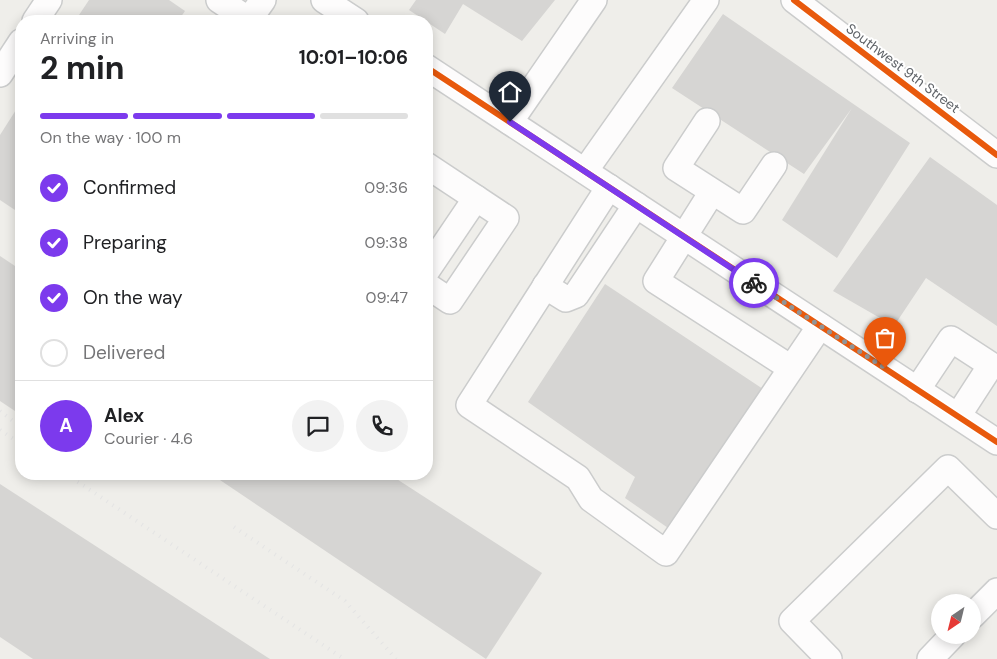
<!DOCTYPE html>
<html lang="en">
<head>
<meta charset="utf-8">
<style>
	body { margin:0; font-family:"DM Sans",sans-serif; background:#f2f2f2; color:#202124; height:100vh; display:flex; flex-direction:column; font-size:19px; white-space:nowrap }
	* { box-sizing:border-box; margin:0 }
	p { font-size:16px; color:#757577 }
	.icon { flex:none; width:28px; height:28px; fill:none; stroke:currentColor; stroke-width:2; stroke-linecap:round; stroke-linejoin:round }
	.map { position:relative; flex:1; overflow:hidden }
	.panel { position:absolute; left:15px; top:15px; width:418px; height:465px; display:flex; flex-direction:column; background:#fff; border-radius:20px; box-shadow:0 2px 12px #0003 }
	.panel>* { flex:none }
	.needle { width:32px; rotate:215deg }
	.controls { position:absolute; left:931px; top:594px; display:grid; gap:10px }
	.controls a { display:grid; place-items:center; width:50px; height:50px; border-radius:50%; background:#fff; box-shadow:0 2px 12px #0003; font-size:25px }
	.pin { position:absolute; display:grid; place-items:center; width:42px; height:42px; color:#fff; margin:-51px -21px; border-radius:50% 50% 50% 0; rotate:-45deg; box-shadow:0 0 5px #0007 }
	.pin .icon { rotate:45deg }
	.courier { position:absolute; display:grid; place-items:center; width:50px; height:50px; margin:-25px; border:4px solid #7c3aed; border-radius:50%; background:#fff; color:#222; box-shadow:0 1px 6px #0007 }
	.summary em { font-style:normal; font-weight:700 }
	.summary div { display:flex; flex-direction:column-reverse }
	.summary { display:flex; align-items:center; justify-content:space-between; height:85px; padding:0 25px }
	h1 { font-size:32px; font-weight:700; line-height:38px }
	.bar { display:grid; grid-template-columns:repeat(4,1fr); gap:8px 5px; align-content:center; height:60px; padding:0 25px }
	.bar i { height:6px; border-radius:4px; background:#e0e0e0 }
	.bar .active { background:#7c3aed }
	.bar p { grid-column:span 4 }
	.line { display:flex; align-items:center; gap:12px; padding:0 25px; border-top:1px solid #e0e0e0 }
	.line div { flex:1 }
	.round { display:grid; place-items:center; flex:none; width:52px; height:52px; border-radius:26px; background:#f2f2f2 }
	ol { padding:0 25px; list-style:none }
	li { display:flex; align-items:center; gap:15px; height:55px }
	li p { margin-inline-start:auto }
	li .icon { padding:5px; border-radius:50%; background:#7c3aed; color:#fff; stroke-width:4 }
	li:last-child { color:#757577 }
	li i { width:28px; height:28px; border:2px solid #e0e0e0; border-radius:50% }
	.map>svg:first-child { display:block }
	.building { fill:#d6d5d3 }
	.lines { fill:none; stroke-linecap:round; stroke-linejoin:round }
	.minor-casing { stroke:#cbcccc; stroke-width:28 }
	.minor { stroke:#fdfcfc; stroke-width:25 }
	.rail { stroke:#e4e4e4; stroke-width:4; stroke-dasharray:1 6; stroke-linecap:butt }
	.cycleway-casing { stroke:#fff; stroke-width:9 }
	.cycleway { stroke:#e8590c; stroke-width:6 }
	.done { stroke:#919496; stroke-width:5; stroke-dasharray:0 9 }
	.route { stroke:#7c3aed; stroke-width:6 }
	.labels { text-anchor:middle; stroke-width:4; stroke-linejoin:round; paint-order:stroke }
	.street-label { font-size:14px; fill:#5f6368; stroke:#fff }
</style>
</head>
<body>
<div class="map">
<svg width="997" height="659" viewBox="0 0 997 659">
	<rect width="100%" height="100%" fill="#efeeea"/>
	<g class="building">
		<path d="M89,0H169L185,11L178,21H75Z"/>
		<path d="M416,0H555L522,41L463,4L445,34L409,10Z"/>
		<path d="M723,14L910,143L837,258L782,220L852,108L804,174L672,88Z"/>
		<path d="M21,102V214L0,200V135Z"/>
		<path d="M930,157L997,205V326L926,278L894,326L833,291Z"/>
		<path d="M0,256L21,270V415L0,401Z"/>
		<path d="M605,284L763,389L671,530L625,498L635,477L528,402Z"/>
		<path d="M215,474H389L542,573L486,659L214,476Z"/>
		<path d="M0,484L270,659H33L0,637Z"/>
	</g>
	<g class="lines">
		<defs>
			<g id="minor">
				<path d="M219,0L249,20"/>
				<path d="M324,0L356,21"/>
				<path d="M794,0L997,155"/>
				<path d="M35,21L49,0"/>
				<path d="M248,21L263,0"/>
				<path d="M426,67L997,442"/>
				<path d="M0,74L21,42"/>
				<path d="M707,121L676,168L743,211L774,165"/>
				<path d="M510,122L594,0"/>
				<path d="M426,165L506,218L450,301L426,285"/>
				<path d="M585,171L706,0"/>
				<path d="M609,187L469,405L578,478L591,499L666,553L820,326"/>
				<path d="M712,192L656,281L791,368"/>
				<path d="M426,272L476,198"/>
				<path d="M545,286L566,299L576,295L636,205"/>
				<path d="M917,390L951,339L991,365L958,416"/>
				<path d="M972,616L997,591"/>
				<path d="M829,659L792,621L948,468L997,516"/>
				<path d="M930,659L953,635"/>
			</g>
		</defs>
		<use href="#minor" class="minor-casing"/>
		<use href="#minor" class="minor"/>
		<g class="rail">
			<path d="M0,411L21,427"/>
			<path d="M0,430L21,444"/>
			<path d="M66,474L344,659"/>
			<path d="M234,527L345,601L396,659"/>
		</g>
		<defs>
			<g id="cycleway">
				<path d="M794,0L997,155"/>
				<path d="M426,67L997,442"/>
			</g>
		</defs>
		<use href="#cycleway" class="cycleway-casing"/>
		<use href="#cycleway" class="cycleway"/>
	</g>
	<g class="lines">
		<path class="done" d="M754,283L885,368"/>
		<path class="route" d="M510,122L754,283"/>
	</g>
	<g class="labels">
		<g class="street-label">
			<text transform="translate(903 68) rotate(37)" y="5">Southwest 9th Street</text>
		</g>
	</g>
</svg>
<div class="controls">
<a><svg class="needle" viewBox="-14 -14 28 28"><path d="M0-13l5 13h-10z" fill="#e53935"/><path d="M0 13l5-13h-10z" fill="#757577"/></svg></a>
</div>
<div class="pin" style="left:885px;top:368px;background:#ea580c"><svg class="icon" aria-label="bag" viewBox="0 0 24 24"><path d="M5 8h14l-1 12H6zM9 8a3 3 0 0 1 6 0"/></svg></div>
<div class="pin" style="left:510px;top:122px;background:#1f2937"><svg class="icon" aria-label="home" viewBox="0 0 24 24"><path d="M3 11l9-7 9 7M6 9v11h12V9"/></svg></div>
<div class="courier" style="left:754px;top:283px"><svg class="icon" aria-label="bike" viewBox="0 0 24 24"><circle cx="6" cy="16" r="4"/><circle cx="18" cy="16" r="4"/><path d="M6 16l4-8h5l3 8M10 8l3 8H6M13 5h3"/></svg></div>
<section class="panel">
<div class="summary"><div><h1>2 min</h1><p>Arriving in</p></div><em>10:01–10:06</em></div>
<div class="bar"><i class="active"></i><i class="active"></i><i class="active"></i><i></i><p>On the way · 100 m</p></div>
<ol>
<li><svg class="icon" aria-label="check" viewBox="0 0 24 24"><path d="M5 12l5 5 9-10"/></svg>Confirmed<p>09:36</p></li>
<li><svg class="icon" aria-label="check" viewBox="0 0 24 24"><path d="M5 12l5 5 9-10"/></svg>Preparing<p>09:38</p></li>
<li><svg class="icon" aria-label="check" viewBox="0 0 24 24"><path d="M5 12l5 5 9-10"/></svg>On the way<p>09:47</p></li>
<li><i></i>Delivered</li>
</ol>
<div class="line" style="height:90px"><b class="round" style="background:#7c3aed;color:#fff">A</b><div><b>Alex</b><p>Courier · 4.6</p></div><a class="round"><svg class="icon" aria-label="chat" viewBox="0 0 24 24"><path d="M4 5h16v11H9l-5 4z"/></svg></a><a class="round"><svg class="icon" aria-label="phone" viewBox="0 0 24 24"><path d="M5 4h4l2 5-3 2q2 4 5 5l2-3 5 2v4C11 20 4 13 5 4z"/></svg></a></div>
</section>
</div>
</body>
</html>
